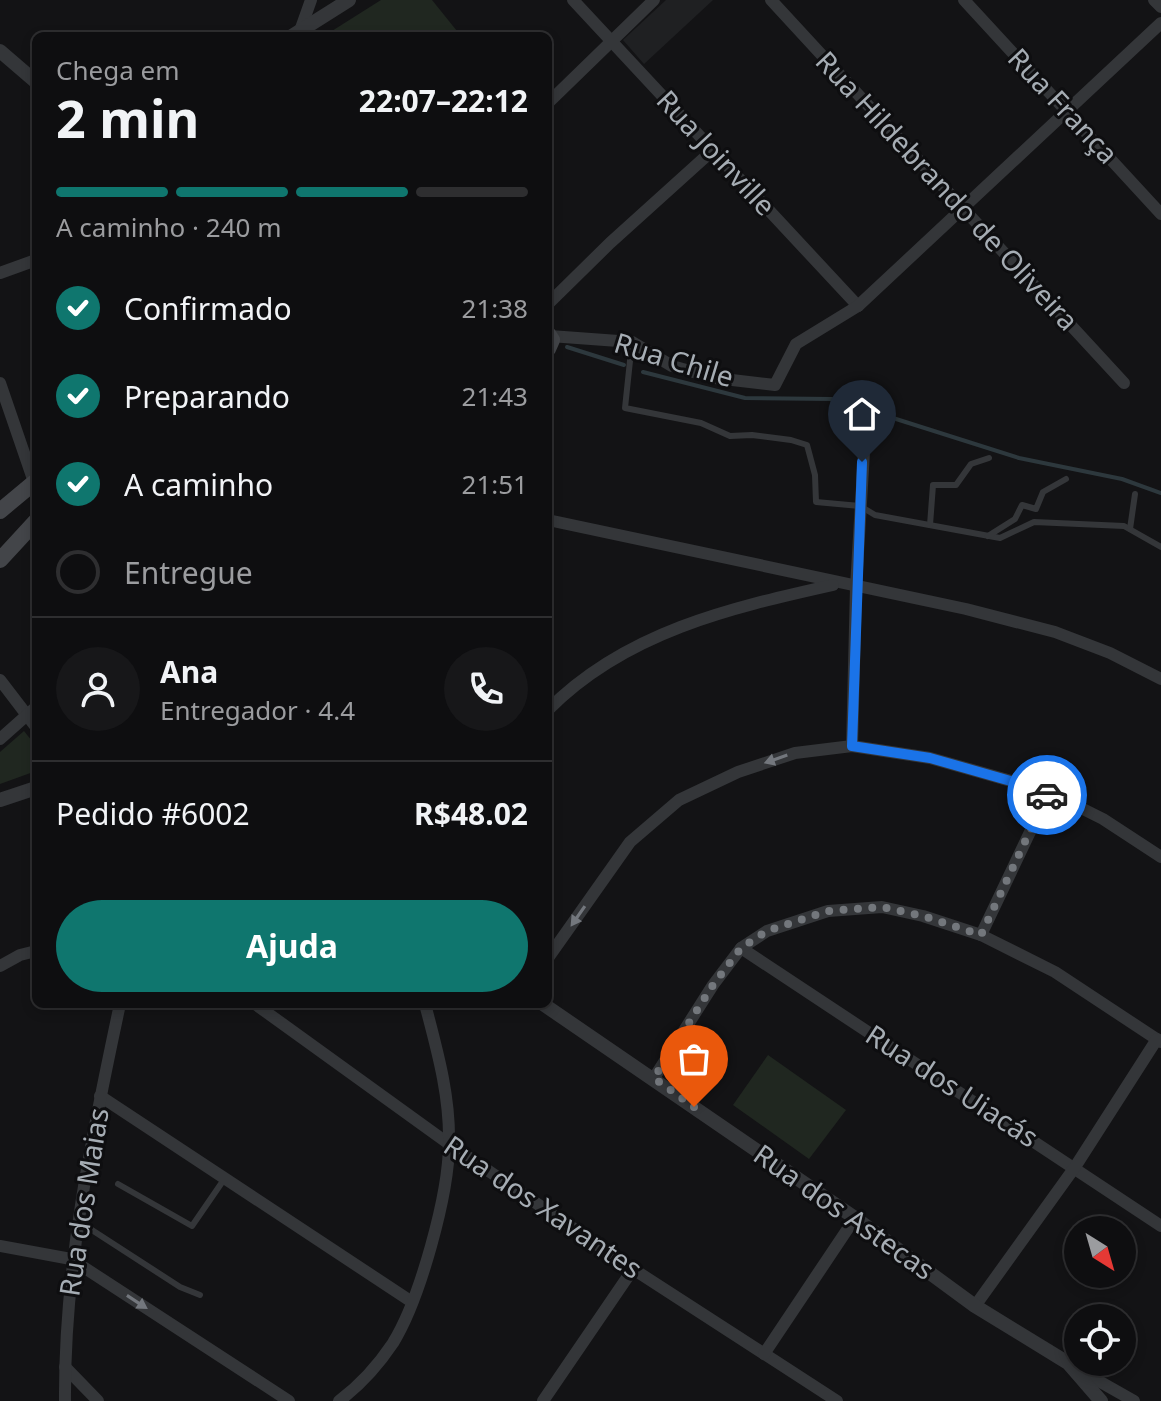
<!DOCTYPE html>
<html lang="pt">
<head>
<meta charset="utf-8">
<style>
	body { margin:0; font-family:"Noto Sans",sans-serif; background:#171719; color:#f1f3f6; height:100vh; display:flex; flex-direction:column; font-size:30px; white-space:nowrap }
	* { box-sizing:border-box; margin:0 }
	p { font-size:26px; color:#9b9c9f }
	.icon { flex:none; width:44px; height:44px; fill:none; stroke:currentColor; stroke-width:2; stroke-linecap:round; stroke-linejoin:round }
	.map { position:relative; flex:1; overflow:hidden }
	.panel { position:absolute; left:32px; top:32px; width:520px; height:976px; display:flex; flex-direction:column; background:#0e0e10; border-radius:12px; box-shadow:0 4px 12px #0003,0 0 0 2px #2e2e30 }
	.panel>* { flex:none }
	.needle { width:52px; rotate:143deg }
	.buttons { position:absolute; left:1064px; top:1216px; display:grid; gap:16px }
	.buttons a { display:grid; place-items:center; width:72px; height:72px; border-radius:50%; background:#0e0e10; box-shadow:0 4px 12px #0003,0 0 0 2px #2e2e30; font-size:40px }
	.pin { position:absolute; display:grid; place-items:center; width:68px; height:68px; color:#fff; margin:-82px -34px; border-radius:50% 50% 50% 0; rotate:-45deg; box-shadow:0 0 8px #0007 }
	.pin .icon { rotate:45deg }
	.courier { position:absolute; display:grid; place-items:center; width:80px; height:80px; margin:-40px; border:6px solid #1a73e8; border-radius:50%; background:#fff; color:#222; box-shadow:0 2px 10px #0007 }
	.overview em { font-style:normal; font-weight:700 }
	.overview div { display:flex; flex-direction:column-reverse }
	.overview { display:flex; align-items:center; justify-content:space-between; height:136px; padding:0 24px }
	h1 { font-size:52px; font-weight:700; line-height:60px }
	.bar { display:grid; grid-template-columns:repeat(4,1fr); gap:12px 8px; align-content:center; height:96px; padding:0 24px }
	.bar i { height:10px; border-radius:6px; background:#2e2e30 }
	.bar .active { background:#0f766e }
	.bar p { grid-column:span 4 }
	.line { display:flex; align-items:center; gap:20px; padding:0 24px; border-top:2px solid #2e2e30 }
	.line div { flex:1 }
	.round { display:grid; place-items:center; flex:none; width:84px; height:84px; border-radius:42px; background:#171719 }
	ol { padding:0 24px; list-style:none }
	li { display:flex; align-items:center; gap:24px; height:88px }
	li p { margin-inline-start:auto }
	li .icon { padding:8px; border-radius:50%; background:#0f766e; color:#fff; stroke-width:4 }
	li:last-child { color:#9b9c9f }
	li i { width:44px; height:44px; border:4px solid #2e2e30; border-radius:50% }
	.primary-button { display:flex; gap:16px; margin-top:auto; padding:16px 24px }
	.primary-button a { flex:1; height:92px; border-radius:48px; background:#0f766e; color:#fff; font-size:32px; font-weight:700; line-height:92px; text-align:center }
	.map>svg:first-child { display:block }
	.built { fill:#1f2022 }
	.green { fill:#202720 }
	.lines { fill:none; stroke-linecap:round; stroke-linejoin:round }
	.stream { stroke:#2d383d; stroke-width:4 }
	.service { stroke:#343639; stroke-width:6 }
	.minor { stroke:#343639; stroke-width:12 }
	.tertiary { stroke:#343639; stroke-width:14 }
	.secondary { stroke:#434549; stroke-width:16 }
	.oneway { fill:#73777d }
	.done { stroke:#73777c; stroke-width:8; stroke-dasharray:0 14.4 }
	.route { stroke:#1a73e8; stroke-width:10 }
	.labels { text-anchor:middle; stroke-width:6; stroke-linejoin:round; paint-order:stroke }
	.street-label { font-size:28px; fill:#a6adb4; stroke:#0e0e10 }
</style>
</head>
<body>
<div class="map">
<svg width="1161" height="1401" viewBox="0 0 1161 1401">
	<rect width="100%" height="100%" fill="#131315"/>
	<path class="built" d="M666,0H713L644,64L623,40Z"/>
	<g class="green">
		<path d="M381,0H432L461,36H324Z"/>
		<path d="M24,731L36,746V771L0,784V752Z"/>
		<path d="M768,1055L846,1110L809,1159L733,1105Z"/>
	</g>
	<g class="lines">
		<g class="stream">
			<path d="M567,347L624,365"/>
			<path d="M643,372L745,398L832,399L853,406"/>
			<path d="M874,412L1019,458L1122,479L1161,493"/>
		</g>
		<g class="service">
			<path d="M632,342L625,408L701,423L730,436L752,435L791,440L807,445L815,475L816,502L860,506L875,515L1000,538L1034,522L1124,526L1161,547"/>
			<path d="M930,525L933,485H956L971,464L989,458"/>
			<path d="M1130,529L1135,494"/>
			<path d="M988,536L1015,519L1022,505L1036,509L1043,492L1066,479"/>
			<path d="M118,1184L192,1226L225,1178"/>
			<path d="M78,1221L180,1287L200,1295"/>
		</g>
		<g class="minor">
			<path d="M573,0L858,306"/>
			<path d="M771,0L1124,383"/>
			<path d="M964,0L1161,214"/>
			<path d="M1154,0L1161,7"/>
			<path d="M300,31L311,0"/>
			<path d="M548,103L654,0"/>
			<path d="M0,273L36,260"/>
			<path d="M548,304L610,243L713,150"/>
			<path d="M550,336L632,342L672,366L715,378L775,385L796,344L858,306L1161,23"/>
			<path d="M0,383L34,482"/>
			<path d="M548,520L966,609L1055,632L1110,653L1161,679"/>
			<path d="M0,680L36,727"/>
			<path d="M548,710C625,632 730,608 833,585"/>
			<path d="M0,739L36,707"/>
			<path d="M852,746L856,587L864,452"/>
			<path d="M981,935L1049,792"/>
			<path d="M741,948L1161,1226"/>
			<path d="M548,958L630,842L679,800L738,772L795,753L852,746L930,758L990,775L1049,792L1103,819L1161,857"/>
			<path d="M0,966L20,955L36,951"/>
			<path d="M255,1004L449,1144L633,1269L837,1401"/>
			<path d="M654,1078L713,985L741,948L767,931L828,911L882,907L923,916L981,935L1055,972L1161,1042"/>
			<path d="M100,1096L412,1302"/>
			<path d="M0,1246L71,1259L289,1401"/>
			<path d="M975,1306L1075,1167L1157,1039"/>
			<path d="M764,1354L855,1218"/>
			<path d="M65,1367L98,1401"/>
			<path d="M1074,1367L1134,1401"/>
			<path d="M65,1401C64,1266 92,1135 120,1004"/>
			<path d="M339,1401C359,1386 379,1364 393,1343C420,1299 449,1194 449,1143C450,1095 437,1050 425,1004"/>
			<path d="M543,1401L633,1269"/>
		</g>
		<g class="tertiary">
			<path d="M292,36L349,0"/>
			<path d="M0,51L36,82"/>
			<path d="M0,800L36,788"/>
			<path d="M543,1004L855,1218L975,1306L1068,1363L1101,1401"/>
		</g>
		<g class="secondary">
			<path d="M548,334L552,340L548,349"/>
			<path d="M0,511L36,481"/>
			<path d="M0,560L36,521"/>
		</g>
	</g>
	<defs><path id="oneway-solid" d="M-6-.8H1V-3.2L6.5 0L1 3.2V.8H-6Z" transform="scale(2)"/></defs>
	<g class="oneway">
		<use href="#oneway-solid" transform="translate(776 759) rotate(161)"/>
		<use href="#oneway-solid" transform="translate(578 916) rotate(125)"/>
		<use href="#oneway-solid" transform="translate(137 1302) rotate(33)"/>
	</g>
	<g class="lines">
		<path class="done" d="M694,1107L654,1078L713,985L741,948L767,931L828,911L882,907L923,916L981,935L1047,795"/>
		<path class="route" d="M862,462L852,746L930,758L1049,792L1047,795"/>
	</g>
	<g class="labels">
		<g class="street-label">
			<text transform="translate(1063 106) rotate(47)" y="10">Rua França</text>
			<text transform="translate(716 153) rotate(47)" y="10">Rua Joinville</text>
			<text transform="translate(947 191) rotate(47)" y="10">Rua Hildebrando de Oliveira</text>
			<text transform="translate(674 360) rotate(17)" y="10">Rua Chile</text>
			<text transform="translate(952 1086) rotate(33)" y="10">Rua dos Uiacás</text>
			<text transform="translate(84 1202) rotate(-81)" y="10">Rua dos Maias</text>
			<text transform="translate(543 1207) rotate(34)" y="10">Rua dos Xavantes</text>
			<text transform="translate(844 1212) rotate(35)" y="10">Rua dos Astecas</text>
		</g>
	</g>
</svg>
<div class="buttons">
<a><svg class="needle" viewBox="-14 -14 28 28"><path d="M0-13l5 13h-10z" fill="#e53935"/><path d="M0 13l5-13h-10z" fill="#9b9c9f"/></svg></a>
<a><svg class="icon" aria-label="locate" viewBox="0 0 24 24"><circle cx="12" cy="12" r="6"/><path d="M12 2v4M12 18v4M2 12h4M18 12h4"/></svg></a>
</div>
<div class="pin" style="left:694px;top:1107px;background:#ea580c"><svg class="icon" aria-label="bag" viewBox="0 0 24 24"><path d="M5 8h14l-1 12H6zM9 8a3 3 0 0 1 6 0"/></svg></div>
<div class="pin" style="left:862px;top:462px;background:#1f2937"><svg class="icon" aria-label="home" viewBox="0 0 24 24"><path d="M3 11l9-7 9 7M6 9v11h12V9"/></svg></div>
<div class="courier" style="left:1047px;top:795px"><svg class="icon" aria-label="car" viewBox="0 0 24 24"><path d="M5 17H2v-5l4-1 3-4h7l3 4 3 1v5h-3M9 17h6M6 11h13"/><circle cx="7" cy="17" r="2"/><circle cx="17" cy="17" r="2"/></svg></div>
<section class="panel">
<div class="overview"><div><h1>2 min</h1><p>Chega em</p></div><em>22:07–22:12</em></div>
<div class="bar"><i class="active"></i><i class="active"></i><i class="active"></i><i></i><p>A caminho · 240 m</p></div>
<ol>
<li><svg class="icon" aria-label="check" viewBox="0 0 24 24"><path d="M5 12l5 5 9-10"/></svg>Confirmado<p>21:38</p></li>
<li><svg class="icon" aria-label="check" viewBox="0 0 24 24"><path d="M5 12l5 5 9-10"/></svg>Preparando<p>21:43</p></li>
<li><svg class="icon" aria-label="check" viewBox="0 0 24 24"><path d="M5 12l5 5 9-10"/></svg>A caminho<p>21:51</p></li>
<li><i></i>Entregue</li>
</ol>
<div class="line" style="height:144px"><a class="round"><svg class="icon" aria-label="person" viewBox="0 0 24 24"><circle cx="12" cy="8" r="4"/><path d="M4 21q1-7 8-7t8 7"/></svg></a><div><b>Ana</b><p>Entregador · 4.4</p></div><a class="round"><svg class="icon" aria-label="phone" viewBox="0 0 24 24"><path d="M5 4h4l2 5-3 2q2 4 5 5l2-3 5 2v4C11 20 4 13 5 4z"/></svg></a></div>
<div class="line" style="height:104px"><div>Pedido #6002</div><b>R$48.02</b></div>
<div class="primary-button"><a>Ajuda</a></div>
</section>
</div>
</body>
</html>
